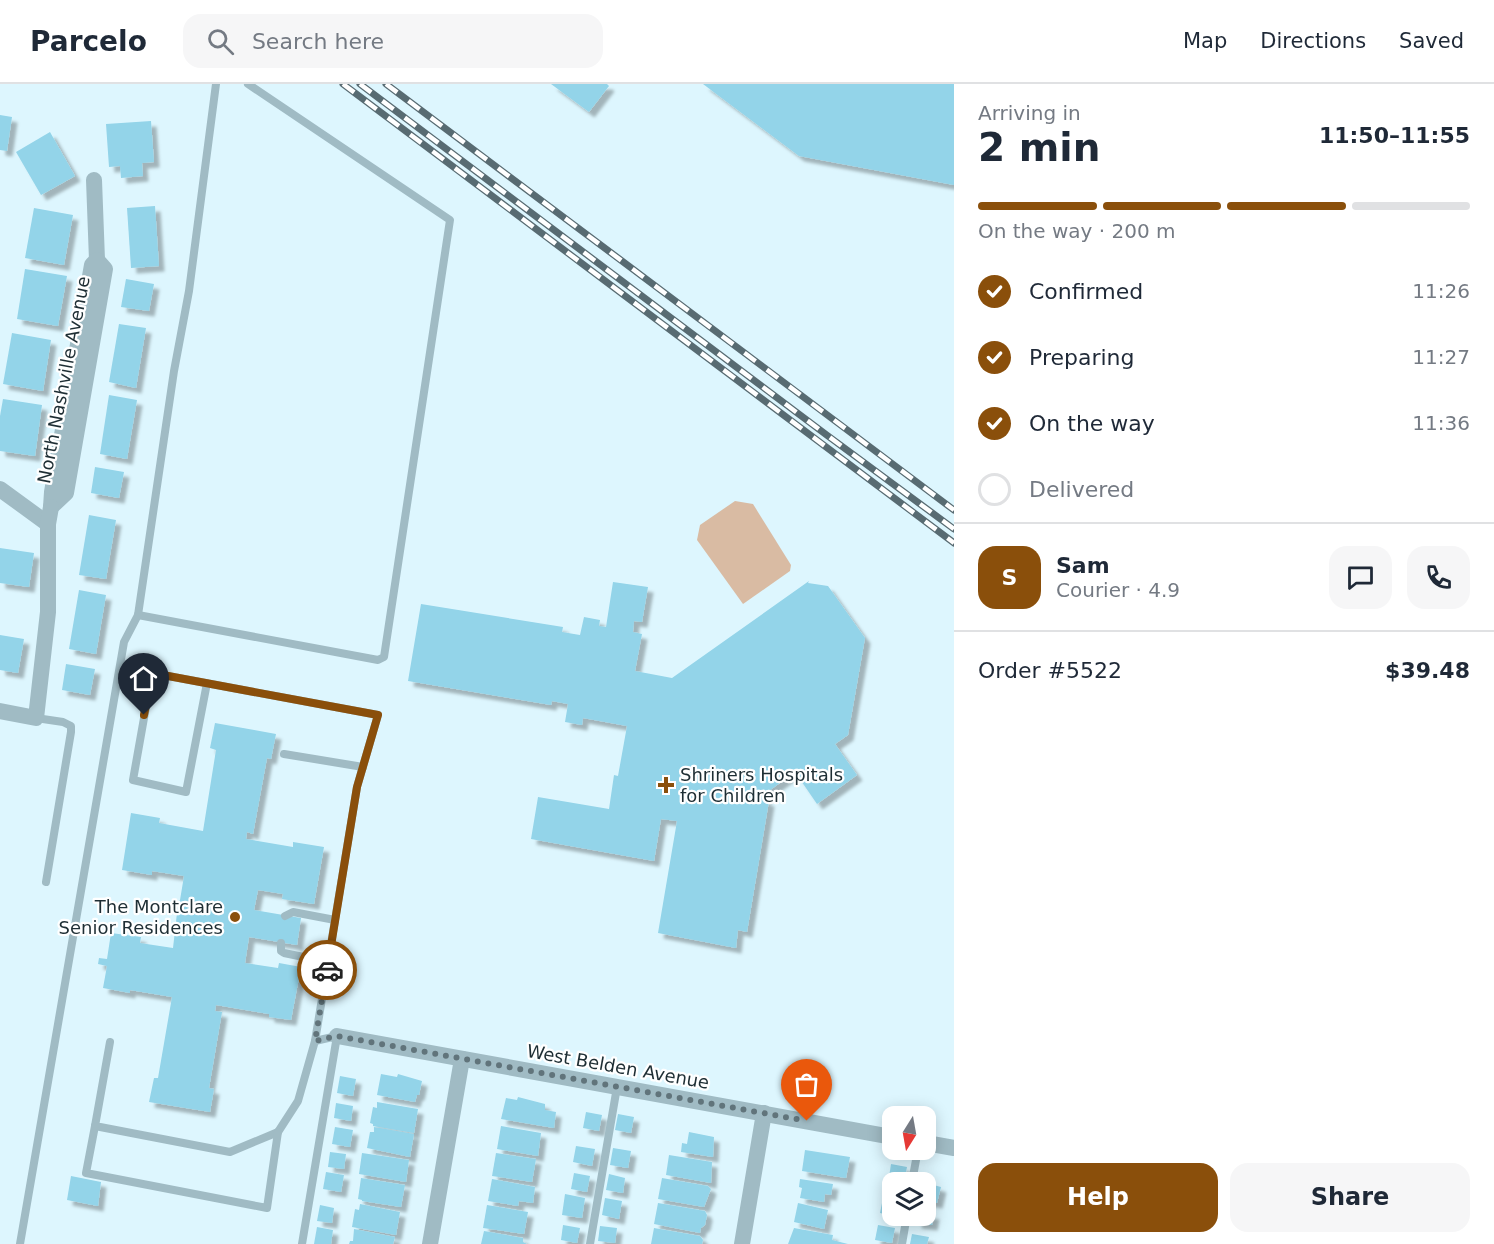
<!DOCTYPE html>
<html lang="en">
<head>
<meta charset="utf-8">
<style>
	body { margin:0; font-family:"DejaVu Sans",sans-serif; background:#f6f6f7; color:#1f2937; height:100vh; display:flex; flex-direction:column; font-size:22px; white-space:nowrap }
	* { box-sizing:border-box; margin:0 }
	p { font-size:20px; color:#747a83 }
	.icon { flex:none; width:33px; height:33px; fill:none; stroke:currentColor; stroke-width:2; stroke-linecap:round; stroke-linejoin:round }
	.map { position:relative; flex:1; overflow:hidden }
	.side { display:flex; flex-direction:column; background:#fff; width:540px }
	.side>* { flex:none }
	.needle { width:39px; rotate:191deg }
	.controls { position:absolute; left:882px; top:1022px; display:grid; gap:12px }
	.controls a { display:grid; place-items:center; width:54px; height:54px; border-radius:12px; background:#fff; box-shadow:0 3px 15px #0003; font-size:30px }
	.pin { position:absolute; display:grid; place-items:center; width:51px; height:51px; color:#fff; margin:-62px -26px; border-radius:50% 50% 50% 0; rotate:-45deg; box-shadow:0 0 6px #0007 }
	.pin .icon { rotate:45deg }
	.courier { position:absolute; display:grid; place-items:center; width:60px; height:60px; margin:-30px; border:4px solid #8a4f0b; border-radius:50%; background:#fff; color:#222; box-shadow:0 2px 8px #0007 }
	.headline em { font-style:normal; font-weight:700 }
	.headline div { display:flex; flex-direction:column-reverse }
	.headline { display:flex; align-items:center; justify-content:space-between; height:102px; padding:0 24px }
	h1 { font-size:39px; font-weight:700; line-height:45px }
	.bar { display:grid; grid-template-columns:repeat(4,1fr); gap:9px 6px; align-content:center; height:72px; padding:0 24px }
	.bar i { height:8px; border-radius:4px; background:#e0e1e3 }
	.bar .on { background:#8a4f0b }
	.bar p { grid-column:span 4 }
	.line { display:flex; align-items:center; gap:15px; padding:0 24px; border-top:2px solid #e0e1e3 }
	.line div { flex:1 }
	.round { display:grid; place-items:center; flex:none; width:63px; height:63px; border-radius:18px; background:#f6f6f7 }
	ol { padding:0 24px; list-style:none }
	li { display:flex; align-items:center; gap:18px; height:66px }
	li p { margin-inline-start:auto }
	li .icon { padding:6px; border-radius:50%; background:#8a4f0b; color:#fff; stroke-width:4 }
	li:last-child { color:#747a83 }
	li i { width:33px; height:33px; border:3px solid #e0e1e3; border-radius:50% }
	.button { display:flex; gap:12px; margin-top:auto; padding:12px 24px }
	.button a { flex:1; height:69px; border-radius:18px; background:#8a4f0b; color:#fff; font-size:24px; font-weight:700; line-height:69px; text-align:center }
	.button a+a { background:#f6f6f7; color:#1f2937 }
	header { display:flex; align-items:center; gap:36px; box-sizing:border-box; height:84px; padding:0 30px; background:#fff; border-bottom:2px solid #e0e1e3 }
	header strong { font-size:28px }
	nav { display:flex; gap:33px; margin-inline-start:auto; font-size:21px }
	.search { width:420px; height:54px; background:#f6f6f7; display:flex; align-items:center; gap:15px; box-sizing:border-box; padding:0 21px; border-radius:18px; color:#747a83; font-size:22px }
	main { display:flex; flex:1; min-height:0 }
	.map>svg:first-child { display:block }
	.green { fill:#d9bba3 }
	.building { fill:#93d4e9; filter:url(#shadow) }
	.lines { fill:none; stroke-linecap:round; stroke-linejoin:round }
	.lane { stroke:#a0bbc4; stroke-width:8 }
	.street { stroke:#a0bbc4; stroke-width:16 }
	.rail-casing { stroke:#586b72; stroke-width:7 }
	.rail { stroke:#fff; stroke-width:4.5; stroke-dasharray:14; stroke-linecap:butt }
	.done { stroke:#61747b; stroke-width:6; stroke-dasharray:0 10.8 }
	.route { stroke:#8a4f0b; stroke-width:8 }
	.poi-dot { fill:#8a4f0b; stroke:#fff; stroke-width:2 }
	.labels { text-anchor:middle; stroke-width:4.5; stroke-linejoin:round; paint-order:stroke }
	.street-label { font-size:18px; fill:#1e2e34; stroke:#fff }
	.poi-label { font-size:18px; fill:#1e2e34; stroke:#fff; text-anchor:start }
</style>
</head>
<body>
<header>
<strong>Parcelo</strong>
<div class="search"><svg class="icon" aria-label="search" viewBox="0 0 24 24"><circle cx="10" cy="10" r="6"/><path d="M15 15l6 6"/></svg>Search here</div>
<nav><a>Map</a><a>Directions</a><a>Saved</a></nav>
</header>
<main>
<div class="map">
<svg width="954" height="1160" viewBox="0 0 954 1160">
	<defs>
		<filter id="shadow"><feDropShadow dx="5.5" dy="5.5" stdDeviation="1.5" flood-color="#0004"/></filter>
	</defs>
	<rect width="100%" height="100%" fill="#ddf6fe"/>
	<path class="green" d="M735,417L753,420L791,481L790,487L743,520L697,456L700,441Z"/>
	<g class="building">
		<path d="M551,0H607L609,2L589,28Z"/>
		<path d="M703,0H954V101L799,72Z"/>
		<path d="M0,31L12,33L7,67L0,66Z"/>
		<path d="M151,37L154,78L142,79L143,92L121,94L120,82L109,83L106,40Z"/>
		<path d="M50,48L75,92L41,111L16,68Z"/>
		<path d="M155,122L159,182L131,184L127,124Z"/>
		<path d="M34,124L73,131L64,181L25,174Z"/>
		<path d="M25,185L67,192L58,242L17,235Z"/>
		<path d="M126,195L154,200L149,227L121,223Z"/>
		<path d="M119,240L146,244L136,304L109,298Z"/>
		<path d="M12,249L51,256L43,307L3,300Z"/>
		<path d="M109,311L137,316L127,375L100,370Z"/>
		<path d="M3,315L42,321L35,372L0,367V332Z"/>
		<path d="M95,383L124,388L119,414L91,409Z"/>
		<path d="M89,431L116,436L106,495L79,491Z"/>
		<path d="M0,464L34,469L29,503L0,499Z"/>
		<path d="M809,497L808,499L828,502L865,554L848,651L835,660L857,691L817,720L795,688L766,709L765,716L769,717L747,848L738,846L736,864L658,849L677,737L661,735L654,777L531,755L538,713L609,725L614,691L618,692L627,642L583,634L582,641L565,638L568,620L552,617L551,621L408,597L421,520L563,543L562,548L580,551L584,533L600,536L599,542L606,543L613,498L648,503L642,538L634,537L633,548L642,550L635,587L672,594Z"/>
		<path d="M79,506L106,511L96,570L69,565Z"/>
		<path d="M0,551L24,555L18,589L0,586Z"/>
		<path d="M66,580L95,585L90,611L62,606Z"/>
		<path d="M215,639L276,650L271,675L267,674L253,750L247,748L246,755L293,763V758L324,763L314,820L282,815L283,810L258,806L254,826L301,834L297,861L249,853L245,879L278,884L279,879L301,883L291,936L269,933V930L216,921L215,927L222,928L209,1004L214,1005L210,1028L149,1018L154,994H158L172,913L130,906V909L103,904L107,882L98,880L99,874L107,875L111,849L141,853L140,859L173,864L178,820L180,816L184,792L152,787V791L122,786L131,729L160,734L159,739L203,747L216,666L210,664Z"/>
		<path d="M381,990L397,993L398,990L422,997L419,1011H417L415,1018L377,1011Z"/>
		<path d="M340,992L356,995L353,1012L337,1009Z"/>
		<path d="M518,1013L545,1020V1026L556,1028L554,1044L501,1035L506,1014L517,1016Z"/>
		<path d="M377,1018L418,1025L414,1049L373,1042V1040L370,1039L373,1023L377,1024Z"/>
		<path d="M336,1019L353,1022L351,1037L334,1034Z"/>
		<path d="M586,1028L602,1031L599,1047L583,1044Z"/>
		<path d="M618,1030L634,1033L631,1049L615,1046Z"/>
		<path d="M501,1042L541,1049L538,1072L497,1065Z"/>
		<path d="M335,1043L353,1046L350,1063L332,1060Z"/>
		<path d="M374,1043L414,1050L410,1073L367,1064L370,1048H374Z"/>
		<path d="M689,1048L714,1053L713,1073L681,1068L682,1059L687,1060Z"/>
		<path d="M576,1062L595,1065L592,1082L573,1078Z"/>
		<path d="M613,1064L631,1067L628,1084L610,1081Z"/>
		<path d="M805,1066L850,1073L846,1094L802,1087Z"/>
		<path d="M330,1068L346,1070L344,1085L328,1083Z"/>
		<path d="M362,1069L409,1076L406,1098L359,1090Z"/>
		<path d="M496,1069L536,1075L532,1098L492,1092Z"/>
		<path d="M669,1071L712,1078L711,1099L666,1091Z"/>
		<path d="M891,1080L907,1083L904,1098L888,1100Z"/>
		<path d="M326,1088L344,1091L341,1108L323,1105Z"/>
		<path d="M574,1089L590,1092L587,1108L571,1105Z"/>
		<path d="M609,1090L625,1094L623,1109L606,1106Z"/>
		<path d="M71,1092L101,1098L98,1122L67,1116Z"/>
		<path d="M361,1094L405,1101L401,1123L362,1117V1116L358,1115Z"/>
		<path d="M662,1094L708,1102L711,1105L704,1123L658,1115Z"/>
		<path d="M492,1095L535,1103L533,1119L519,1117L518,1122L488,1117Z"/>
		<path d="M800,1095L833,1100L831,1111L825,1110L824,1118L800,1114L802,1104L799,1103Z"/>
		<path d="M926,1099L941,1103L937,1119L926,1117Z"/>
		<path d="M565,1110L585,1114L582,1134L562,1131Z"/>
		<path d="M605,1114L622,1117L619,1135L602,1131Z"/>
		<path d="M883,1114L892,1116V1132L880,1129Z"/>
		<path d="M658,1119L705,1127L707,1131L705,1141L701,1144L700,1149L654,1140Z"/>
		<path d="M798,1119L828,1126L824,1145L794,1138Z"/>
		<path d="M360,1120L400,1128L396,1151L352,1143L355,1125L359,1126Z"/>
		<path d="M320,1121L334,1124L332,1139L317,1137Z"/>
		<path d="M487,1121L528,1128L524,1150L483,1144Z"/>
		<path d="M926,1129L934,1130L932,1141L916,1139L918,1131H926Z"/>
		<path d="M563,1141L580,1144L577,1159L561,1156Z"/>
		<path d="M878,1141L895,1144L892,1159L875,1156Z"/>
		<path d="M600,1142L617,1144L615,1159L598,1157Z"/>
		<path d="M317,1143L333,1146L331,1160H314Z"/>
		<path d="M654,1144L700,1152L703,1156L702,1160H651Z"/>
		<path d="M794,1144L833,1151L832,1156L848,1160H788Z"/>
		<path d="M354,1145L395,1153L393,1160H349L350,1157H353Z"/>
		<path d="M484,1147L523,1154V1158L527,1160H481Z"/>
		<path d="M912,1150L929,1153L927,1160H910Z"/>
	</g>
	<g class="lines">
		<g class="lane">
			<path d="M138,531L378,576L384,573L450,136L248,0"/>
			<path d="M207,599L186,708L133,696L152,589L378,631L357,703L315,957"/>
			<path d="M36,634L63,638L71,642V648L46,798"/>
			<path d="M284,670L363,683"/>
			<path d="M285,832L293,828L335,836"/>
			<path d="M281,859V867L284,869L328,878"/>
			<path d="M110,958L95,1042L230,1068L278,1048L298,1017L315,957L337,952L302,1160"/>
			<path d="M95,1042L86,1089L267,1124L278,1048"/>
			<path d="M912,1098L918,1065"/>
			<path d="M20,1160L124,558L138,531L174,287L189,207L216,0"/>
			<path d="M590,1160L617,1003"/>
			<path d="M902,1160L907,1131"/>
		</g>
		<g class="street">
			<path d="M94,96L97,176"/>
			<path d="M97,176L105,185L66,409L51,423L52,408L92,181Z"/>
			<path d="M0,405L48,440"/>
			<path d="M0,627L36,634L48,528V440L51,423"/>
			<path d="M337,952L892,1053"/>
			<path d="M926,1059L954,1064"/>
			<path d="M430,1160L462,975"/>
			<path d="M742,1160L764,1029"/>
		</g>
		<defs>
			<g id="rail">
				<path d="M343,0L954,459"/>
				<path d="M360,0L828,352L954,445"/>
				<path d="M386,0L954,426"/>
			</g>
		</defs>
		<use href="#rail" class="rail-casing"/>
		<use href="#rail" class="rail"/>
	</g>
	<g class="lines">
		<path class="done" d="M327,886L315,957L337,952L807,1037"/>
		<path class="route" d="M144,631L152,589L378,631L357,703L327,886"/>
	</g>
	<g class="poi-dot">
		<path d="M663 692h6v6h6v6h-6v6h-6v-6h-6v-6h6z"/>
		<circle cx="235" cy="833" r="6"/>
	</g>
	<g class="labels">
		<g class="street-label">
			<text transform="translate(64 296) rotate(-79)" y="6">North Nashville Avenue</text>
			<text transform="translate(618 983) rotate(10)" y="6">West Belden Avenue</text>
		</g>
		<g class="poi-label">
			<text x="680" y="697">Shriners Hospitals<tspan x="680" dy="21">for Children</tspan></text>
			<text x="223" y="829" text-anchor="end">The Montclare<tspan x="223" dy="21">Senior Residences</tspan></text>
		</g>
	</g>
</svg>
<div class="controls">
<a><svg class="needle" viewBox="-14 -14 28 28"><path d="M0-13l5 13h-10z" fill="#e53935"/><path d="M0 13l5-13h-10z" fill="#747a83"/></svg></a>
<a><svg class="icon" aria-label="layers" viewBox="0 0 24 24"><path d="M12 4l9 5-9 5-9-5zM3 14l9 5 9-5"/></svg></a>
</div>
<div class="pin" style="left:807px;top:1037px;background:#ea580c"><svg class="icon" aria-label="bag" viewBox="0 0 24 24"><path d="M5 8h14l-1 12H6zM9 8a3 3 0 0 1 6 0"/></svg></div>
<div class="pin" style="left:144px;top:631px;background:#1f2937"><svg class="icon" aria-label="home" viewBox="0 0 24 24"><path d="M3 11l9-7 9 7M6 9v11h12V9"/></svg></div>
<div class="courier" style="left:327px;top:886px"><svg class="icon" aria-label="car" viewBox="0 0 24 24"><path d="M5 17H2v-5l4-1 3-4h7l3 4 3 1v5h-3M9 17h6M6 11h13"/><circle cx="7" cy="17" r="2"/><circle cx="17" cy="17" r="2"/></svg></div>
</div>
<section class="side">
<div class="headline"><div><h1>2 min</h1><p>Arriving in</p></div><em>11:50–11:55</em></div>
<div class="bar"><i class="on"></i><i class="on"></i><i class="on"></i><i></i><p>On the way · 200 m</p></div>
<ol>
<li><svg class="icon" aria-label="check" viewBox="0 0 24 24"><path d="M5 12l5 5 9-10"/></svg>Confirmed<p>11:26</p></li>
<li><svg class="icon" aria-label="check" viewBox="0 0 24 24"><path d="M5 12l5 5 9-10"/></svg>Preparing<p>11:27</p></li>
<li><svg class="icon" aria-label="check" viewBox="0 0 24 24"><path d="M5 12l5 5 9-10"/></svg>On the way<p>11:36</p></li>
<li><i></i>Delivered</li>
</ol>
<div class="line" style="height:108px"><b class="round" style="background:#8a4f0b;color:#fff">S</b><div><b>Sam</b><p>Courier · 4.9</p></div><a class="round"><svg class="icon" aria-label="chat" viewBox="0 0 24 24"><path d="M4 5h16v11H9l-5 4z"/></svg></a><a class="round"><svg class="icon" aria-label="phone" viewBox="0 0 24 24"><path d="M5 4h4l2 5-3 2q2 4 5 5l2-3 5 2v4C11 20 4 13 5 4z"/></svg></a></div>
<div class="line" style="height:78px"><div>Order #5522</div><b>$39.48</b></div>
<div class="button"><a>Help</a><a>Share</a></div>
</section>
</main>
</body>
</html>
